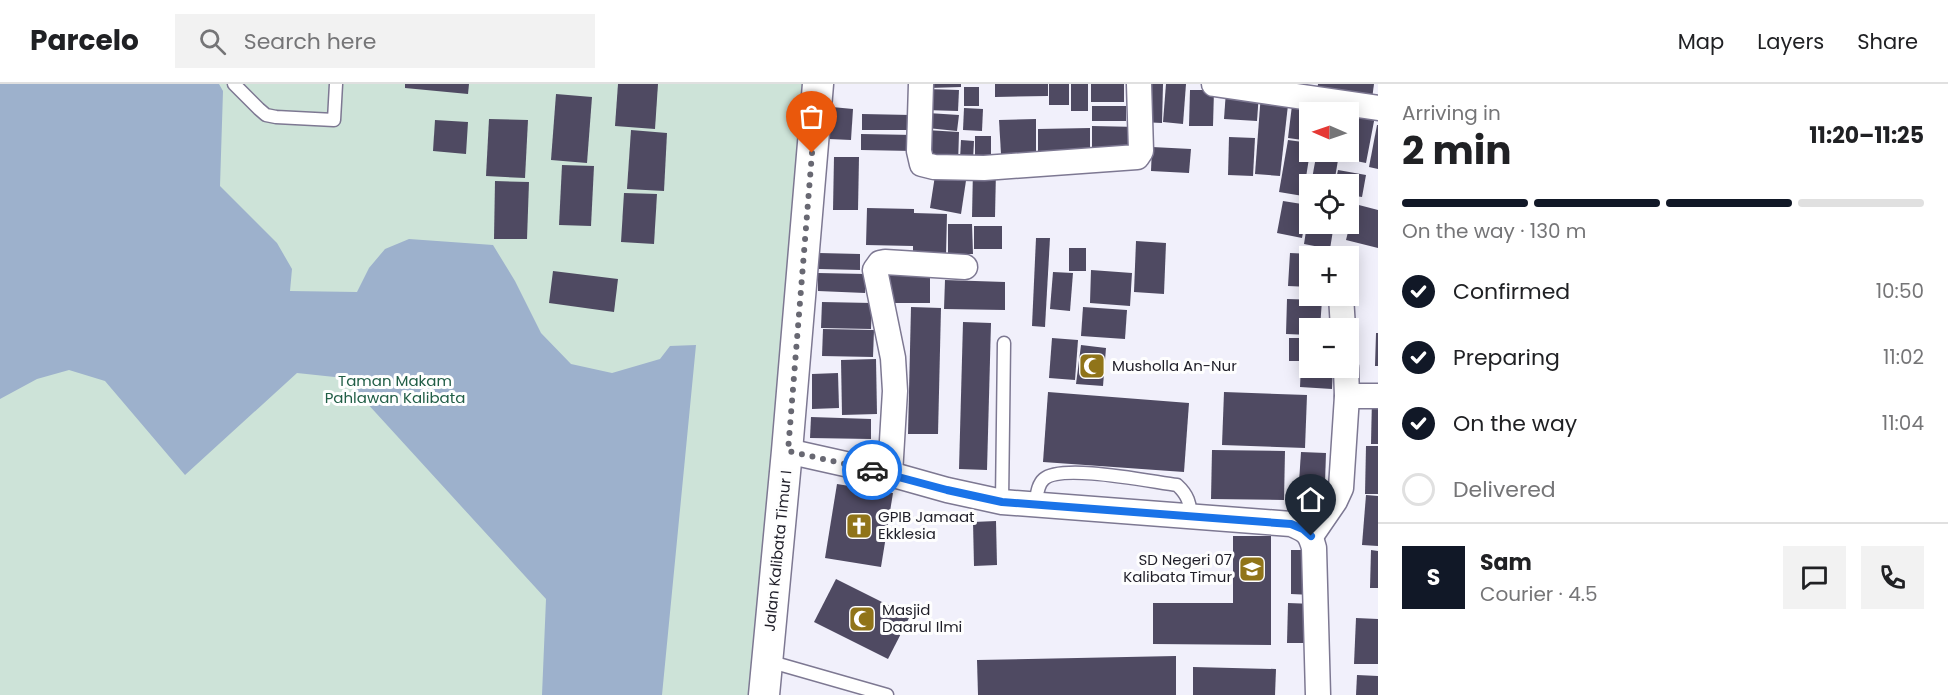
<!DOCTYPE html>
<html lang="en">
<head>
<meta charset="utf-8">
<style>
	body { margin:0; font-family:Poppins,sans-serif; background:#f2f2f2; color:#202124; height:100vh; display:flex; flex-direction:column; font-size:22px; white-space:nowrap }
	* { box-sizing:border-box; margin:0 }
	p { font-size:20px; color:#757577 }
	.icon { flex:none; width:33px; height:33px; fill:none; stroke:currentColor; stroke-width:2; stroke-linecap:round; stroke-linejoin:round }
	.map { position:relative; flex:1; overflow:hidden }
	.details { display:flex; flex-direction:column; background:#fff; width:570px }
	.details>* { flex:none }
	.needle { width:39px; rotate:272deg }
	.fabs { position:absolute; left:1299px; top:18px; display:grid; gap:12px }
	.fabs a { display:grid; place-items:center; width:60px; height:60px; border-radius:0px; background:#fff; box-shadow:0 3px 15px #0003; font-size:30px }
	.pin { position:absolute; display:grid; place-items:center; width:51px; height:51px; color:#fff; margin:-62px -26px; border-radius:50% 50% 50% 0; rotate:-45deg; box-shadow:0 0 6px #0007 }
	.pin .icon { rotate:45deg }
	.courier { position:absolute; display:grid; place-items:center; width:60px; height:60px; margin:-30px; border:4px solid #1a73e8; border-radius:50%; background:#fff; color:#222; box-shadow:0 2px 8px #0007 }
	.overview em { font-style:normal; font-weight:700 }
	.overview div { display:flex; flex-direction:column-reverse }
	.overview { display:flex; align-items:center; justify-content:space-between; height:102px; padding:0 24px }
	h1 { font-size:39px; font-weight:700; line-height:45px }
	.bar { display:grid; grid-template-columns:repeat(4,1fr); gap:9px 6px; align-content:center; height:72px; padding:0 24px }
	.bar i { height:8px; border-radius:4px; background:#e0e0e0 }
	.bar .selected { background:#111827 }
	.bar p { grid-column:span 4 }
	.line { display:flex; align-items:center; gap:15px; padding:0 24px; border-top:2px solid #e0e0e0 }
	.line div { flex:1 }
	.round { display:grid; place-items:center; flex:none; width:63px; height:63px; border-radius:0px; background:#f2f2f2 }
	ol { padding:0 24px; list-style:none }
	li { display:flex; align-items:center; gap:18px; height:66px }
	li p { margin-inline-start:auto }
	li .icon { padding:6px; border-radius:50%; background:#111827; color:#fff; stroke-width:4 }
	li:last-child { color:#757577 }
	li i { width:33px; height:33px; border:3px solid #e0e0e0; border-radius:50% }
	header { display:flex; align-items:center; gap:36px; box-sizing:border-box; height:84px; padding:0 30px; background:#fff; border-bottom:2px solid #e0e0e0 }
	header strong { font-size:28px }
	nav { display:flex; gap:33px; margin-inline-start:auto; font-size:21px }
	.search { width:420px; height:54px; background:#f2f2f2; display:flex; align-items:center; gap:15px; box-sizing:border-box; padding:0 21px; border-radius:0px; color:#757577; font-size:22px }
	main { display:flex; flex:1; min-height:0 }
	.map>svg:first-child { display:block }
	.green { fill:#cde3d8 }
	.water { fill:#9db1cc }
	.building { fill:#4f4a62 }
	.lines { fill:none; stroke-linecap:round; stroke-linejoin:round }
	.service-casing { stroke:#7d7892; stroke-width:15 }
	.minor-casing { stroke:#7d7892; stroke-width:27 }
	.tertiary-casing { stroke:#7d7892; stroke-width:33 }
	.service { stroke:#fff; stroke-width:12 }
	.minor { stroke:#fff; stroke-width:24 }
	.tertiary { stroke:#fff; stroke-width:30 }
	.done { stroke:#686872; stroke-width:6; stroke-dasharray:0 10.8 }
	.route { stroke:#1a73e8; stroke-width:8 }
	.labels { text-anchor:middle; stroke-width:6; stroke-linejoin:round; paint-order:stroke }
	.poi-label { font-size:15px; fill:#1f1e28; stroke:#fefefe; text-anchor:start }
	.park-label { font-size:15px; fill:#215e46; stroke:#fefefe }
	.street-label { font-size:15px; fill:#1f1e28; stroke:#fefefe }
</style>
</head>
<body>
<header>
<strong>Parcelo</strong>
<div class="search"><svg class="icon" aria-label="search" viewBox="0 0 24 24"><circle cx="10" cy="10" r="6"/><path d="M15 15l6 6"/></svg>Search here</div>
<nav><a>Map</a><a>Layers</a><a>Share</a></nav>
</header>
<main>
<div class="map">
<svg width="1378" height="611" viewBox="0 0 1378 611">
	<rect width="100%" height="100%" fill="#f1f0fb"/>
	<path class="green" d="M0,0H817L762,611H0Z"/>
	<path class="water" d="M0,0H219L223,7L220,102L277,159L292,185L290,207L357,208L369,184L385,165L409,155L493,161L515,197L541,249L571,280L612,289L660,275L670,262L696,261L662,611H542L546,515L344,294L297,289L185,391L105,297L69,286L37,295L0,315Z"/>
	<g class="building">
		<path d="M405,0H469L468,10L405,4Z"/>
		<path d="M618,0H658L655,45L615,42Z"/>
		<path d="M929,0H961V3L929,4Z"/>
		<path d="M995,0H1048V12L995,13Z"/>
		<rect x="1049" y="0" width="20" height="21"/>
		<rect x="1071" y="0" width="17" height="27"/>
		<rect x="1091" y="0" width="33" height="18"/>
		<path d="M1143,0H1163L1162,39L1141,38Z"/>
		<path d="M1166,0H1186L1183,40L1163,38Z"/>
		<path d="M1318,0H1374L1372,15L1317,7Z"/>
		<rect x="964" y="3" width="15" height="19"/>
		<path d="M926,5L959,6L958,27L925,26Z"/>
		<path d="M1190,6H1214L1213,42H1189Z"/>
		<path d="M1226,7L1259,9L1257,37L1224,35Z"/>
		<path d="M1261,9L1289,12L1280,92L1255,90Z"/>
		<path d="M556,10L592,13L587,79L551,76Z"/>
		<path d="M1293,13L1316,17L1314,28H1310V57L1288,54Z"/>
		<rect x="1092" y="22" width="34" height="15"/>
		<path d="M832,23L853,25L851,56L829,55Z"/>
		<path d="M964,24L983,25L982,47L963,46Z"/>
		<path d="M1349,27L1375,32L1366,79L1341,74L1342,68H1348Z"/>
		<path d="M928,29L959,31L957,47L927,44Z"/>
		<path d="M862,30L911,31V46H862Z"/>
		<path d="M489,35L528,36L525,94L486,92Z"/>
		<path d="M1036,35V68L1001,70L999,36Z"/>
		<path d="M435,36L468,38L466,70L433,67Z"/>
		<path d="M1377,41H1378V85L1369,83Z"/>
		<path d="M1092,42L1138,43V69H1092Z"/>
		<path d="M1090,44V68L1038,69V45Z"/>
		<path d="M631,46L667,49L664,107L627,105Z"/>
		<path d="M926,46L959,48L958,80L925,79Z"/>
		<path d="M861,50L914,51L913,67L861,66Z"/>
		<rect x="975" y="52" width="16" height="31"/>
		<path d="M1229,53L1255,54L1253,92L1228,91Z"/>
		<path d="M961,56L974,57L973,76L960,75Z"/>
		<path d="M1288,56L1310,59V68L1303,112L1279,108Z"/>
		<path d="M1152,63L1191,65L1189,89L1151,87Z"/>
		<path d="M834,73H859L858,126H833Z"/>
		<path d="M1316,73L1338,76L1334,100H1311Z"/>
		<path d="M562,81L594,82L591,142L559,141Z"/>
		<path d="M936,85L967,90L961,130L930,124Z"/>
		<path d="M973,85L996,86L995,133H972Z"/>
		<path d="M1338,86L1366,91L1362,113L1348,111V100H1335Z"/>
		<path d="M495,97L529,98L527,155H494Z"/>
		<path d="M624,109L657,110L654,160L621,158Z"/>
		<path d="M1283,117L1308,121L1302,154L1277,149Z"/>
		<path d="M1355,120L1378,126V164L1346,156Z"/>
		<path d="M867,124L914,125V129L947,130L946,171L913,170V162L866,161Z"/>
		<path d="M1308,134L1310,140H1334L1330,165L1304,160Z"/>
		<path d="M948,140H972L973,170H948Z"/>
		<rect x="974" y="142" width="28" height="23"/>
		<path d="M1036,154H1050L1045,243L1032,242Z"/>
		<path d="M1136,157L1166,159L1164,210L1134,208Z"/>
		<rect x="1069" y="164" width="17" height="23"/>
		<path d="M819,169L860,170V186L819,185Z"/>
		<path d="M1290,169L1312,170V172H1310V203L1288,202Z"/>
		<path d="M1091,186L1132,189L1130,222L1090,219Z"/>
		<path d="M553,187L618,195L614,228L549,219Z"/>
		<rect x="885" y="188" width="45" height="31"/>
		<path d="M1053,188L1073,189L1070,227L1050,225Z"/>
		<path d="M818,189L866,190L865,209L818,207Z"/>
		<path d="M945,196L1005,198V226L944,225Z"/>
		<path d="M1287,215L1322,216L1320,244H1310V251L1286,250Z"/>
		<path d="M822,218L872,219L871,245L821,244Z"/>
		<path d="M911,223L941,224L938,350H908Z"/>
		<path d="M1083,223L1127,226L1125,255L1081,252Z"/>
		<path d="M963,238L991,239L987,386L959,385Z"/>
		<path d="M823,245L874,246L873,273L822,272Z"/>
		<path d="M1376,249H1378V282H1375Z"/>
		<path d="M1052,254L1078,256L1075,296L1049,294Z"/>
		<path d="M1289,254H1306L1305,277H1289Z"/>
		<path d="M1081,261L1106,264L1103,302L1076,300Z"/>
		<path d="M876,275L877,330L842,331L841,276Z"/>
		<path d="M1301,280H1310V284H1333L1332,305L1300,303Z"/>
		<path d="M838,289L839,324L812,325V290Z"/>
		<path d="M1048,308L1189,319L1184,388L1043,378Z"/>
		<path d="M1224,308L1307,311L1305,364L1222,361Z"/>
		<path d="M1372,313H1378V360H1371Z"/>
		<path d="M811,333L871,335V355L810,354Z"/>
		<path d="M1366,362H1378V410H1365Z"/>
		<path d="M1212,366L1285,367L1284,416L1211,415Z"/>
		<path d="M1301,368L1326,369L1325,399L1299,398Z"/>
		<path d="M837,400L893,409L881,483L825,474Z"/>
		<path d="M1366,411L1378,412V462L1362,461Z"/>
		<path d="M996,437L997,481L974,482L973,438Z"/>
		<path d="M1233,452H1271V561L1153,560V519H1233Z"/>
		<path d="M1291,466H1312V511L1291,510Z"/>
		<path d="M1371,466L1378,467V504H1370Z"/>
		<path d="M836,495L910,532L888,575L814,538Z"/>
		<path d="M1288,519L1314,520L1313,559H1287Z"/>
		<path d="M1356,534L1378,535V580H1354Z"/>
		<path d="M1176,572V611H978L977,576Z"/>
		<path d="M1193,583L1276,585L1275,611H1193Z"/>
		<path d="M1357,591L1378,592V611H1356Z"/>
	</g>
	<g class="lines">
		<defs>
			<g id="service">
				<path d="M234,0L259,25L266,31L276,33L334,36L336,0"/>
				<path d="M1002,418L1004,259"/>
				<path d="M1035,421C1037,412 1037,401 1044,395C1062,379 1152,398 1177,401C1188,411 1190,419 1191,433"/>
				<path d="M768,577L887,611"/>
			</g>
			<g id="minor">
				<path d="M921,0L919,67L922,80L934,83L984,84L1137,73L1141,67L1139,0"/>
				<path d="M1214,0L1378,24"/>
				<path d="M1341,212L1343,244"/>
				<path d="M1347,312H1378"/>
				<path d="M787,367L890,390L947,406L1002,418L1291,440C1306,446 1310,448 1314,464L1318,611"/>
				<path d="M890,390L895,307L893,274L875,186L880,179L885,178L965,183"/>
				<path d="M1311,452L1335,417L1341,404L1347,312L1346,284"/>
			</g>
			<path id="tertiary" d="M764,611L787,367L818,0"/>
		</defs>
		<use href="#service" class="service-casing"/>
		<use href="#minor" class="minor-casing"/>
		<use href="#tertiary" class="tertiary-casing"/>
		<use href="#service" class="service"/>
		<use href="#minor" class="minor"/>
		<use href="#tertiary" class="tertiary"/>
	</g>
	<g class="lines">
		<path class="done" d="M812,69L788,367L872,386"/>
		<path class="route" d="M872,386L947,406L1002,418L1291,440L1303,445L1311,452"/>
	</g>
	<defs>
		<symbol id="mosque-square" viewBox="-11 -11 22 22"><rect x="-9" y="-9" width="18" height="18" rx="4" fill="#907419" stroke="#fefefe"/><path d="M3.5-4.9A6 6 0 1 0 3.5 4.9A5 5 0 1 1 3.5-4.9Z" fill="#fff"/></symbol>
		<symbol id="church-square" viewBox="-11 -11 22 22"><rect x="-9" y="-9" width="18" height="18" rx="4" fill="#907419" stroke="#fefefe"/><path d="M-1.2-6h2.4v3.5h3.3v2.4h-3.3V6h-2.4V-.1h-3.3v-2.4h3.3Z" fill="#fff"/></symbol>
		<symbol id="school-square" viewBox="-11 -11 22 22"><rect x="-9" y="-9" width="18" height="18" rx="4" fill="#907419" stroke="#fefefe"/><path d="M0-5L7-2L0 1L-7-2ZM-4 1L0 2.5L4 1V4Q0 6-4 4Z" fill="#fff"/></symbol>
	</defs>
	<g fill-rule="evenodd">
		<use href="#mosque-square" x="1077" y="267" width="30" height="30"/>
		<use href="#church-square" x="844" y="427" width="30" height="30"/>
		<use href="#school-square" x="1237" y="470" width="30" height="30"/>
		<use href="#mosque-square" x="847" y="520" width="30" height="30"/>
	</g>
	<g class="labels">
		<g class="poi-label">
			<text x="1112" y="287">Musholla An-Nur</text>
			<text x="878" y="438">GPIB Jamaat<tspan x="878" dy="17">Ekklesia</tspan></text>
			<text x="1232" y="481" text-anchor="end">SD Negeri 07<tspan x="1232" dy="17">Kalibata Timur</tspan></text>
			<text x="882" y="531">Masjid<tspan x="882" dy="17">Daarul Ilmi</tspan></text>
		</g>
		<g class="park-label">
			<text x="395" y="302">Taman Makam<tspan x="395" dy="17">Pahlawan Kalibata</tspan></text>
		</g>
		<g class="street-label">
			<text transform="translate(778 467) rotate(-84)" y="5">Jalan Kalibata Timur I</text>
		</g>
	</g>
</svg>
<div class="fabs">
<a><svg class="needle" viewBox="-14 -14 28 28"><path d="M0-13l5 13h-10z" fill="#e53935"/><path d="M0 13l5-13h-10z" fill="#757577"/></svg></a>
<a><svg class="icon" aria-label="locate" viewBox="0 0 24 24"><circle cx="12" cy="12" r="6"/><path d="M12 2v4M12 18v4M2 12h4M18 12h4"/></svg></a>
<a>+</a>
<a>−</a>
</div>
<div class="pin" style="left:812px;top:69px;background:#ea580c"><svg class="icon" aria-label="bag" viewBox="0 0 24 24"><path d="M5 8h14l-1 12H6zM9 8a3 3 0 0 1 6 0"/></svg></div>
<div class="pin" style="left:1311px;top:452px;background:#1f2937"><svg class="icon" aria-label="home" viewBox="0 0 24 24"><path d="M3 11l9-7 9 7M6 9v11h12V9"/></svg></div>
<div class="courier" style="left:872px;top:386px"><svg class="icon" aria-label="car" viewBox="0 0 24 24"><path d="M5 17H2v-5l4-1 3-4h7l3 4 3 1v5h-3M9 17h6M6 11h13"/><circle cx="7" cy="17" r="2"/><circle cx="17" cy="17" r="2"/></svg></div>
</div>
<section class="details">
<div class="overview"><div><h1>2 min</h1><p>Arriving in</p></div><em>11:20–11:25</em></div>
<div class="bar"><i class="selected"></i><i class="selected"></i><i class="selected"></i><i></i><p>On the way · 130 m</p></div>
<ol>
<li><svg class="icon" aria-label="check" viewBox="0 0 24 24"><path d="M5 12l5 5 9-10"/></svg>Confirmed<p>10:50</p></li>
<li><svg class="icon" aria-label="check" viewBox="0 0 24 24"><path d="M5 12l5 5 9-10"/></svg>Preparing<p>11:02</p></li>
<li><svg class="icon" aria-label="check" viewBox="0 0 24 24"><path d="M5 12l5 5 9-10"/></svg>On the way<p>11:04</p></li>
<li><i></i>Delivered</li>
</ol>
<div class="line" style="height:108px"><b class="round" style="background:#111827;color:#fff">S</b><div><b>Sam</b><p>Courier · 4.5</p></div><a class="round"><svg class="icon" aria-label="chat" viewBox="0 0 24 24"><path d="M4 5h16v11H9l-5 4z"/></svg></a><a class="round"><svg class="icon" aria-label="phone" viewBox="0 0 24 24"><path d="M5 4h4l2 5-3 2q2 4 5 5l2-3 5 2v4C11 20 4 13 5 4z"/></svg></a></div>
</section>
</main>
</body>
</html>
